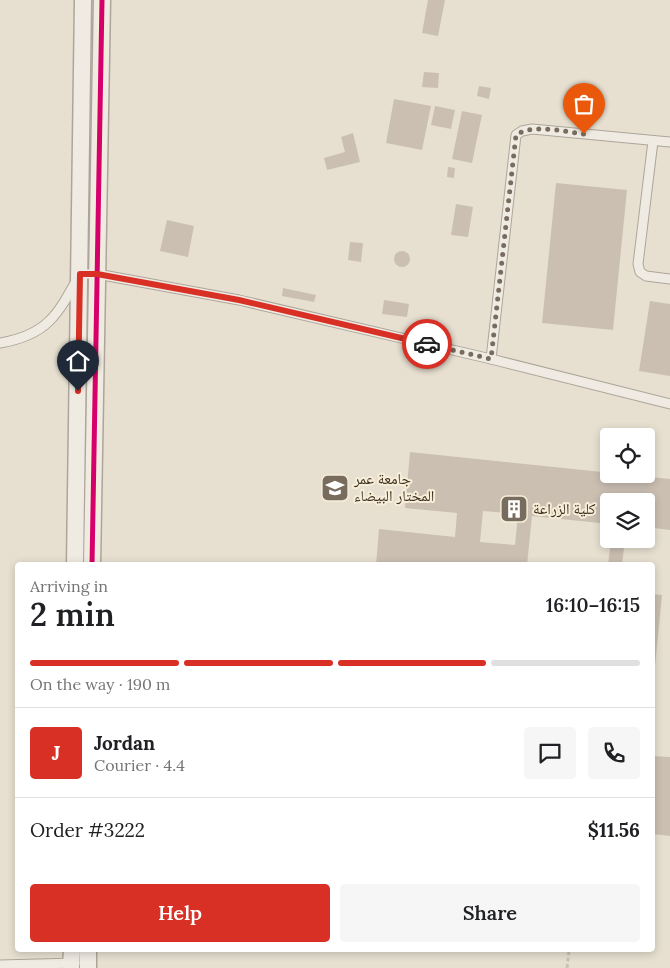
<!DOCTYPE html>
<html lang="en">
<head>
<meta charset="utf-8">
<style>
	body { margin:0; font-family:Lora,"Noto Naskh Arabic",serif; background:#f6f6f6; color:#202124; height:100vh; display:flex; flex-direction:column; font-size:19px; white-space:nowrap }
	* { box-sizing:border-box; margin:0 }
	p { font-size:16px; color:#757577 }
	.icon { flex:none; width:28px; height:28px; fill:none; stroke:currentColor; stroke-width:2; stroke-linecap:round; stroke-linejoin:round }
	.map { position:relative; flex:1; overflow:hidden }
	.side { position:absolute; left:15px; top:562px; width:640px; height:390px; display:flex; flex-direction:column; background:#fff; border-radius:5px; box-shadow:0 2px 8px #0003 }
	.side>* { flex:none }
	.controls { position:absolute; left:600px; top:428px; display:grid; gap:10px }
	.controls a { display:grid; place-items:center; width:55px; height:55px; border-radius:5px; background:#fff; box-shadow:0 2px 8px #0003; font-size:25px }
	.pin { position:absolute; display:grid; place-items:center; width:42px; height:42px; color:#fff; margin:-51px -21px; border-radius:50% 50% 50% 0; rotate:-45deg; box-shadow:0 0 5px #0007 }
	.pin .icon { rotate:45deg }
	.courier { position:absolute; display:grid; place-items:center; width:50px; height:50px; margin:-25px; border:4px solid #d93025; border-radius:50%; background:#fff; color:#222; box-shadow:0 1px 6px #0007 }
	.head em { font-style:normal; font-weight:600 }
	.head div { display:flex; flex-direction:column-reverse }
	.head { display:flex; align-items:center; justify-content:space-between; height:85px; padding:0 15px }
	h1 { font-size:32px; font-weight:600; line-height:38px }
	.bar { display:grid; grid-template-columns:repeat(4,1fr); gap:8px 5px; align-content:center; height:60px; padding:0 15px }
	.bar i { height:6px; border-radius:4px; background:#e0e0e0 }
	.bar .current { background:#d93025 }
	.bar p { grid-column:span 4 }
	.line { display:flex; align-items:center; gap:12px; padding:0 15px; border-top:1px solid #e0e0e0 }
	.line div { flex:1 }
	.round { display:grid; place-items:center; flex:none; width:52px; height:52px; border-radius:5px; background:#f6f6f6 }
	.button { display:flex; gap:10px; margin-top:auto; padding:10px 15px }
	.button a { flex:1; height:58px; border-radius:5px; background:#d93025; color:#fff; font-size:20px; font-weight:600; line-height:58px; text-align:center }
	.button a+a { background:#f6f6f6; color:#202124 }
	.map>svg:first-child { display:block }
	.building { fill:#cbbfb2; fill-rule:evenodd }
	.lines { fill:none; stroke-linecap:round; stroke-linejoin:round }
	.lane-casing { stroke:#ada599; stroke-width:11 }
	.street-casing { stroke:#ada599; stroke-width:19 }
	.path { stroke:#c8c2b9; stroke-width:3; stroke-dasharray:4 2.5; stroke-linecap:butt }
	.lane { stroke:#efebe3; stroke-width:9 }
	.street { stroke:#efebe3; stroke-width:16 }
	.cycleway-casing { stroke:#f7eed8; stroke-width:8 }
	.cycleway { stroke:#d6006c; stroke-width:5 }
	.done { stroke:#786c5e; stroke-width:5; stroke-dasharray:0 9 }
	.route { stroke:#d93025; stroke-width:6 }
	.labels { text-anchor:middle; stroke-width:4; stroke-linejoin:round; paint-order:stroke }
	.poi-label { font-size:15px; fill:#3d2e20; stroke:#f7eed8; text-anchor:start }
</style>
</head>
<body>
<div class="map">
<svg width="670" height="968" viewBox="0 0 670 968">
	<rect width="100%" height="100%" fill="#e7e0d1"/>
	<g class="building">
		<path d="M428,0H445L438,36L422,33Z"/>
		<path d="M424,72L439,73L438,88L422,87Z"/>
		<path d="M479,86L491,88L489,99L477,96Z"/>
		<path d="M394,99L431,106L422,150L386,143Z"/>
		<path d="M435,106L455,110L451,129L431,125Z"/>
		<path d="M462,111L482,115L472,163L452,159Z"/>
		<path d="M353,133L360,162L327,170L324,158L345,152L341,137Z"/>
		<path d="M448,167L455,168L454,178L447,177Z"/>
		<path d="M556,183L627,190L613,330L542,323Z"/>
		<path d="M456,204L473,207L468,237L451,235Z"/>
		<path d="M167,220L194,226L188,257L160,251Z"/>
		<path d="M350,242L363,243L361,262L348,260Z"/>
		<circle cx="402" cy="259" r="8"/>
		<path d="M283,288L316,295L314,302L282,296Z"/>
		<path d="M384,300L409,304L407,317L382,314Z"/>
		<path d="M650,301L670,304V376L639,371Z"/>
		<path d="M410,452L670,479V530L646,527V501H609V524L532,516L527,565H376L379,529L455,537L457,513L405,508ZM483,511L518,514L515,545L480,542Z"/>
		<path d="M611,539H625L622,565H608Z"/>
		<path d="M652,594L662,595L654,676H652Z"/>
		<path d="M652,756L670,757V836L652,834Z"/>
	</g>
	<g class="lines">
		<defs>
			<g id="lane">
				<path d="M653,141L638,264L640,272L646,276L670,279"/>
				<path d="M0,343C48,335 58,314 80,274H97L239,300L491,359L670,404"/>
				<path d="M491,359L516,135L522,131L532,129L670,142"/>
				<path d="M0,965L75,963"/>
			</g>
			<g id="street">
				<path d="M75,565L83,0"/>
				<path d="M92,565L102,0"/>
				<path d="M71,968L72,950"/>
				<path d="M88,968V950"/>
			</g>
		</defs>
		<use href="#lane" class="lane-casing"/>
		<use href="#street" class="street-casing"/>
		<path class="path" d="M567,968L569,950"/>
		<use href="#lane" class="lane"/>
		<use href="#street" class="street"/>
		<defs>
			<path id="cycleway" d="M92,565L102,0"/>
		</defs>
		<use href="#cycleway" class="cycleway-casing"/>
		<use href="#cycleway" class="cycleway"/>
	</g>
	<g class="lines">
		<path class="done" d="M427,344L491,359L516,135C533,123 565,132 584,134"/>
		<path class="route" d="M78,391L80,274H97L239,300L427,344"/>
	</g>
	<defs>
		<symbol id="university-square" viewBox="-11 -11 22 22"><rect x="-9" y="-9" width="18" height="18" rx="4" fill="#786c5e" stroke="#f7eed8"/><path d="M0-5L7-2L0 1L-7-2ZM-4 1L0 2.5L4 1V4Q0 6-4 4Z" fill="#fff"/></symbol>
		<symbol id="building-square" viewBox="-11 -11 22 22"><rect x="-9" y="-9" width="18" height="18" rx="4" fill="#786c5e" stroke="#f7eed8"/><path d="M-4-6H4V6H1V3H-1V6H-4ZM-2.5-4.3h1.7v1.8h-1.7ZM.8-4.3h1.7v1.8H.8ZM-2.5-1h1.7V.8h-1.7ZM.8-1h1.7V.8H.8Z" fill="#fff"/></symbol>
	</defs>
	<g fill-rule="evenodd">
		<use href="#university-square" x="319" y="472" width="32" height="32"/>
		<use href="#building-square" x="498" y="493" width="32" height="32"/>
	</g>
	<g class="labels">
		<g class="poi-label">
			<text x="354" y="484">جامعة عمر<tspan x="354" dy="17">المختار البيضاء</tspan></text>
			<text x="533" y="514">كلية الزراعة</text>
		</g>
	</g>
</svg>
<div class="controls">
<a><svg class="icon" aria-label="locate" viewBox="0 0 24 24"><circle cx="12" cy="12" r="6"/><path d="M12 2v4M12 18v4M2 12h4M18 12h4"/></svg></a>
<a><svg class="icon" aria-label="layers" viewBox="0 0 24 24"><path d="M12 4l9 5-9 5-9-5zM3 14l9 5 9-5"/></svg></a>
</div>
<div class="pin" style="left:584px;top:134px;background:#ea580c"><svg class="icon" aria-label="bag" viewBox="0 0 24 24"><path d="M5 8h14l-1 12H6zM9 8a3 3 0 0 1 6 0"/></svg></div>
<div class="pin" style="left:78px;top:391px;background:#1f2937"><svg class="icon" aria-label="home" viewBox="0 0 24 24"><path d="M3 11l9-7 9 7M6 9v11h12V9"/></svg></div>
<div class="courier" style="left:427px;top:344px"><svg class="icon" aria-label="car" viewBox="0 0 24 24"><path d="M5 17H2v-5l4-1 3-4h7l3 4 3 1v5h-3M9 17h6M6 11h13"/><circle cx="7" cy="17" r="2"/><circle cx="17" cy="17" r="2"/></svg></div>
<section class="side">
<div class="head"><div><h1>2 min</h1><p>Arriving in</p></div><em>16:10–16:15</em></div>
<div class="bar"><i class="current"></i><i class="current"></i><i class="current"></i><i></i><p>On the way · 190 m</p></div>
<div class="line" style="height:90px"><b class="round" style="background:#d93025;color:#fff">J</b><div><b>Jordan</b><p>Courier · 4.4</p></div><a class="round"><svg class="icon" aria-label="chat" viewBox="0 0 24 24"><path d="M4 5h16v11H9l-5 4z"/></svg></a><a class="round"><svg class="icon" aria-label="phone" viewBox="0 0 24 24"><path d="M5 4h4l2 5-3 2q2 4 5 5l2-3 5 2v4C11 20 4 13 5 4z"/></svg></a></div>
<div class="line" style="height:65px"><div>Order #3222</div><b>$11.56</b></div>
<div class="button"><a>Help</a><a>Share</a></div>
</section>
</div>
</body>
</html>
